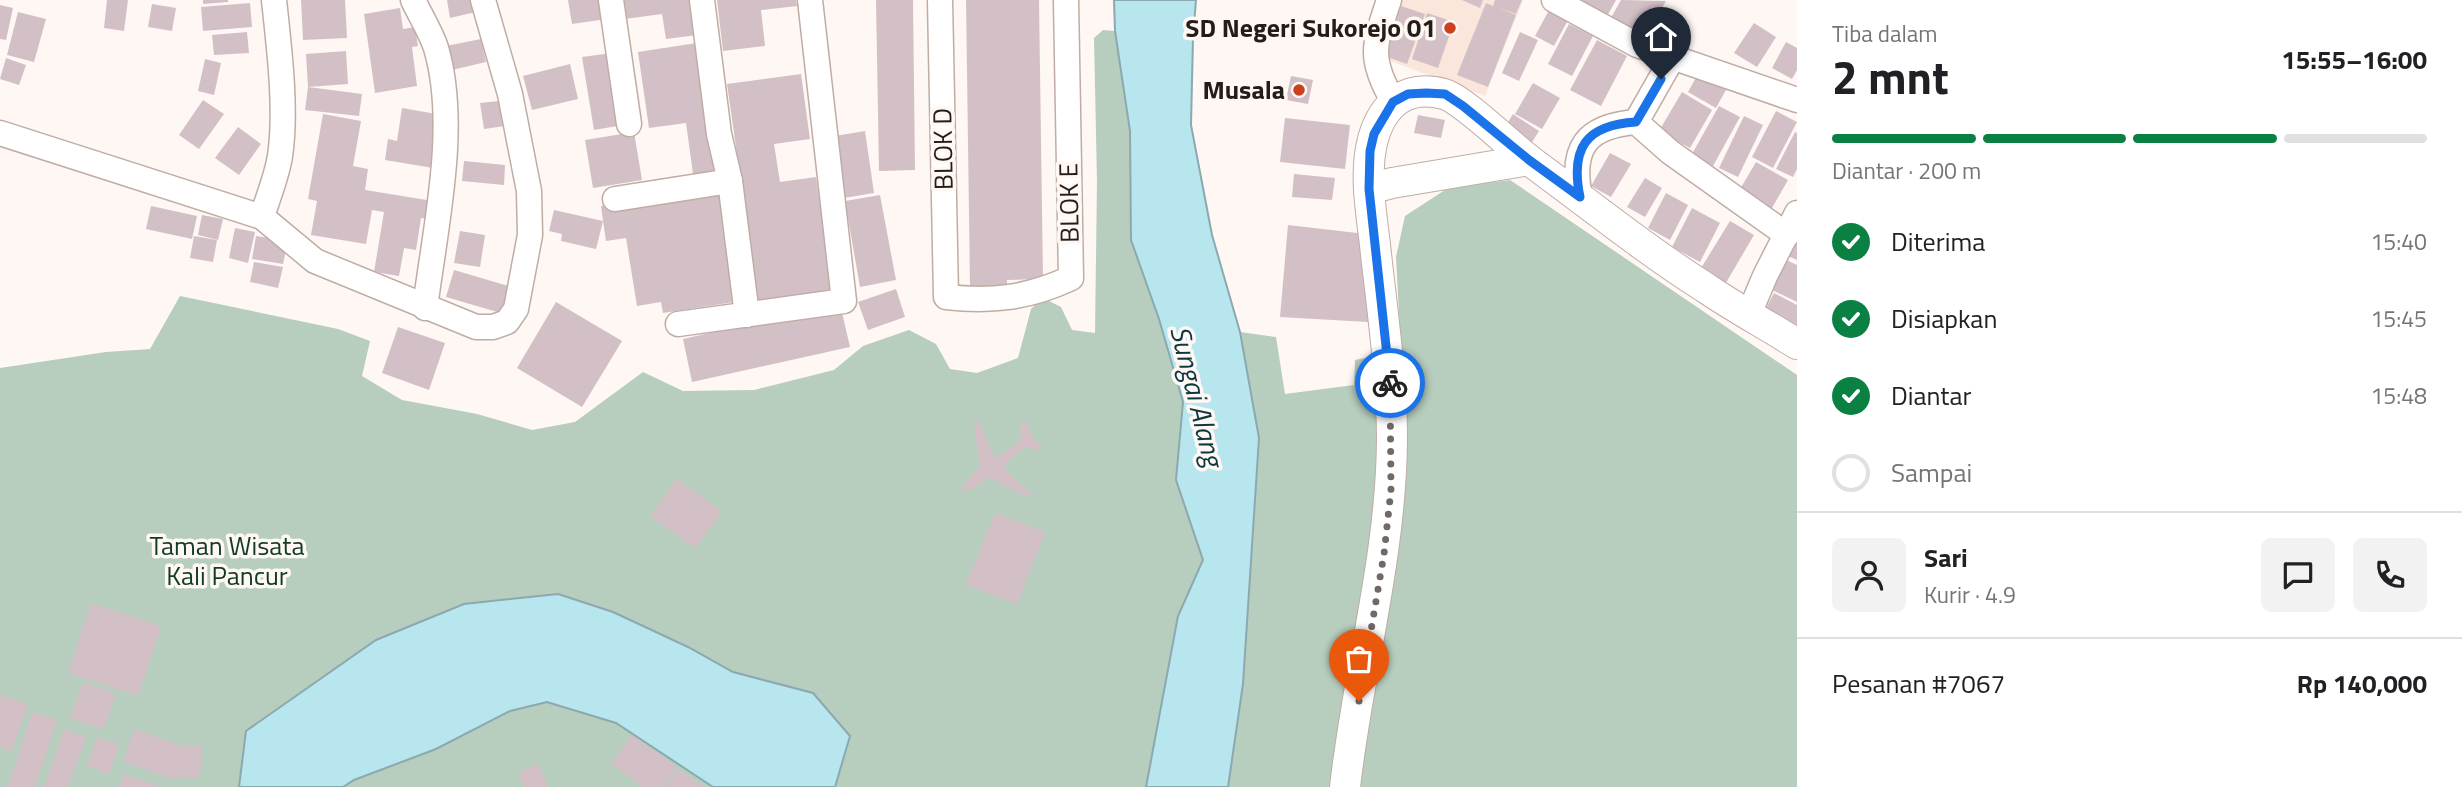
<!DOCTYPE html>
<html lang="id">
<head>
<meta charset="utf-8">
<style>
	body { margin:0; font-family:"Titillium Web",sans-serif; background:#f2f2f2; color:#202124; height:100vh; display:flex; flex-direction:column; font-size:26px; white-space:nowrap }
	* { box-sizing:border-box; margin:0 }
	p { font-size:23px; color:#757577 }
	.icon { flex:none; width:38px; height:38px; fill:none; stroke:currentColor; stroke-width:2; stroke-linecap:round; stroke-linejoin:round }
	.map { position:relative; flex:1; overflow:hidden }
	.sheet { display:flex; flex-direction:column; background:#fff; width:665px }
	.sheet>* { flex:none }
	.pin { position:absolute; display:grid; place-items:center; width:60px; height:60px; color:#fff; margin:-72px -30px; border-radius:50% 50% 50% 0; rotate:-45deg; box-shadow:0 0 7px #0007 }
	.pin .icon { rotate:45deg }
	.courier { position:absolute; display:grid; place-items:center; width:70px; height:70px; margin:-35px; border:5px solid #1a73e8; border-radius:50%; background:#fff; color:#222; box-shadow:0 2px 9px #0007 }
	.overview em { font-style:normal; font-weight:700 }
	.overview div { display:flex; flex-direction:column-reverse }
	.overview { display:flex; align-items:center; justify-content:space-between; height:119px; padding:0 35px }
	h1 { font-size:46px; font-weight:700; line-height:52px }
	.bar { display:grid; grid-template-columns:repeat(4,1fr); gap:10px 7px; align-content:center; height:84px; padding:0 35px }
	.bar i { height:9px; border-radius:5px; background:#e0e0e0 }
	.bar .current { background:#0b8043 }
	.bar p { grid-column:span 4 }
	.line { display:flex; align-items:center; gap:18px; padding:0 35px; border-top:2px solid #e0e0e0 }
	.line div { flex:1 }
	.round { display:grid; place-items:center; flex:none; width:74px; height:74px; border-radius:10px; background:#f2f2f2 }
	ol { padding:0 35px; list-style:none }
	li { display:flex; align-items:center; gap:21px; height:77px }
	li p { margin-inline-start:auto }
	li .icon { padding:7px; border-radius:50%; background:#0b8043; color:#fff; stroke-width:4 }
	li:last-child { color:#757577 }
	li i { width:38px; height:38px; border:4px solid #e0e0e0; border-radius:50% }
	main { display:flex; flex:1; min-height:0 }
	.map>svg:first-child { display:block }
	.built { fill:#fbe6dc }
	.green { fill:#b7cdbe }
	.water { fill:#b7e6ee; stroke:#8ba9ae; stroke-width:2 }
	.building { fill:#d3c0c6 }
	.lines { fill:none; stroke-linecap:round; stroke-linejoin:round }
	.minor-casing { stroke:#bfada5; stroke-width:27 }
	.tertiary-casing { stroke:#bfada5; stroke-width:32 }
	.minor { stroke:#fff; stroke-width:24 }
	.tertiary { stroke:#fff; stroke-width:30 }
	.done { stroke:#706965; stroke-width:7; stroke-dasharray:0 12.6 }
	.route { stroke:#1a73e8; stroke-width:9 }
	.poi-dot { fill:#cb411e; stroke:#fef7f3; stroke-width:2.5 }
	.labels { text-anchor:middle; stroke-width:7; stroke-linejoin:round; paint-order:stroke }
	.poi-label { font-size:26px; font-weight:bold; fill:#231c19; stroke:#fef7f3; text-anchor:end }
	.street-label { font-size:26px; fill:#231c19; stroke:#fef7f3 }
	.park-label { font-size:26px; fill:#103b24; stroke:#fef7f3 }
	.water-label { font-size:28px; font-style:italic; fill:#0b383e; stroke:#fef7f3 }
</style>
</head>
<body>
<main>
<div class="map">
<svg width="1797" height="787" viewBox="0 0 1797 787">
	<rect width="100%" height="100%" fill="#fef7f3"/>
	<path class="built" d="M1398,0H1523L1485,96L1377,56Z"/>
	<g class="green">
		<path d="M1103,30L1115,31L1130,131L1131,240L1159,319L1183,402L1176,480L1203,560L1178,616L1146,787H0V368L106,352L150,349L180,296L338,329L370,341L362,376L402,400L477,414L532,430L575,422L643,372L683,391L754,390L834,370L863,346L909,330L936,344L950,369L977,373L1018,358L1031,309L1043,298L1061,307L1072,330L1095,333L1097,182L1094,38Z"/>
		<path d="M1510,180L1797,375V787H1228L1243,684L1259,438L1240,332L1276,337L1285,394L1354,385L1355,360L1401,351L1396,257L1405,216L1448,188Z"/>
	</g>
	<g class="water">
		<path d="M1114,0H1196L1193,38L1191,125L1212,235L1240,332L1259,438L1243,684L1228,787H1146L1178,616L1203,560L1176,480L1183,402L1159,319L1131,240L1130,131L1115,31Z"/>
		<path d="M558,594L613,612L688,647L733,672L813,693L850,736L835,787H713L616,723L547,702L510,711L436,749L354,780L343,787H239L246,731L376,640L464,604Z"/>
	</g>
	<g class="building">
		<path d="M107,0H128L124,31L104,28Z"/>
		<path d="M203,0H228V2L203,4Z"/>
		<path d="M301,0H345L347,38L303,40Z"/>
		<path d="M447,0H478L480,11L450,18Z"/>
		<path d="M568,0H604L607,19L572,24Z"/>
		<path d="M623,0H694L698,35L666,39L662,14L625,19Z"/>
		<path d="M717,0H796L797,6L761,10L765,46L723,51Z"/>
		<path d="M876,0H913L915,170L879,171Z"/>
		<path d="M966,0H1039L1043,279L1007,280V286H970Z"/>
		<path d="M1462,0H1483L1480,8Z"/>
		<path d="M1495,0H1522L1516,14L1499,8L1516,15L1488,87L1457,75L1486,3L1493,6Z"/>
		<path d="M1583,0H1616L1606,18L1581,3Z"/>
		<path d="M1621,0L1666,1L1642,44L1607,25Z"/>
		<path d="M1554,1L1573,11L1554,46L1535,36Z"/>
		<path d="M250,3L252,27L203,31L201,7Z"/>
		<path d="M152,4L176,8L172,31L148,27Z"/>
		<path d="M0,5L13,8L6,40L0,39Z"/>
		<path d="M1401,6L1425,14L1407,64L1384,56Z"/>
		<path d="M400,8L403,29L415,27L418,46L412,47L417,86L375,93L364,14Z"/>
		<path d="M18,12L46,19L34,62L7,55Z"/>
		<path d="M1427,13L1454,22L1438,68L1412,59Z"/>
		<path d="M1754,23L1776,37L1757,67L1734,53Z"/>
		<path d="M1569,24L1593,36L1572,76L1548,64Z"/>
		<path d="M247,32L249,53L214,55L212,35Z"/>
		<path d="M1520,32L1538,40L1519,81L1502,73Z"/>
		<path d="M481,39L486,62L452,70L446,46Z"/>
		<path d="M1597,40L1627,56L1601,106L1570,90Z"/>
		<path d="M703,42L720,170L693,174L686,123L649,128L638,52Z"/>
		<path d="M1786,42L1797,48V70L1792,79L1772,68Z"/>
		<path d="M346,51L348,84L308,87L362,94L359,116L305,110L308,87L306,54Z"/>
		<path d="M612,53L623,125L594,130L582,57Z"/>
		<path d="M6,58L26,65L19,85L0,79Z"/>
		<path d="M205,59L221,63L214,95L198,91Z"/>
		<path d="M570,64L578,99L532,110L523,76Z"/>
		<path d="M1699,72L1727,88L1716,108L1688,92Z"/>
		<path d="M801,74L810,139L774,144L780,182L816,177L832,291L758,302L727,84Z"/>
		<path d="M1291,76L1313,80L1308,104L1286,100Z"/>
		<path d="M1533,83L1560,98L1542,129L1515,114Z"/>
		<path d="M1682,92L1712,110L1690,148L1659,131Z"/>
		<path d="M203,100L224,114L199,149L179,135Z"/>
		<path d="M509,100L512,125L484,129L480,103Z"/>
		<path d="M1719,106L1740,117L1713,166L1692,154Z"/>
		<path d="M402,108L442,115L433,168L385,160L388,139L397,141Z"/>
		<path d="M1776,111L1797,122L1773,168L1752,157Z"/>
		<path d="M323,114L361,121L353,166L368,169L365,190L433,201L429,219L421,218L416,250L404,248L399,276L374,272L384,212L372,210L366,244L311,235L317,201L308,199Z"/>
		<path d="M1513,114L1539,131L1527,150L1501,134Z"/>
		<path d="M1418,115L1445,120L1441,138L1414,133Z"/>
		<path d="M1744,116L1763,125L1738,177L1719,168Z"/>
		<path d="M1285,118L1350,125L1345,169L1280,162Z"/>
		<path d="M238,127L261,144L239,175L215,158Z"/>
		<path d="M865,131L874,193L844,198L835,136Z"/>
		<path d="M634,132L642,180L593,188L585,140Z"/>
		<path d="M1795,132L1797,133V169L1793,177L1776,169Z"/>
		<path d="M1610,153L1631,164L1611,197L1591,186Z"/>
		<path d="M464,161L505,165L504,185L462,181Z"/>
		<path d="M1756,162L1788,180L1768,215L1736,196Z"/>
		<path d="M1294,174L1335,178L1332,200L1292,197Z"/>
		<path d="M1645,178L1662,188L1645,217L1627,207Z"/>
		<path d="M724,187L741,301L663,313L661,302L637,306L626,238L606,241L603,221L596,249L561,241L562,234L549,231L554,210L603,221L601,206Z"/>
		<path d="M1666,193L1688,205L1670,240L1648,228Z"/>
		<path d="M880,195L896,280L860,287L845,201Z"/>
		<path d="M151,206L197,216L192,239L146,229Z"/>
		<path d="M1692,208L1720,223L1700,262L1672,247Z"/>
		<path d="M202,215L223,219L218,240L198,235Z"/>
		<path d="M1730,221L1754,235L1720,293L1695,278Z"/>
		<path d="M1288,225L1366,234L1368,322L1280,317Z"/>
		<path d="M235,228L255,232L248,263L229,258Z"/>
		<path d="M460,231L485,235L480,267L454,263Z"/>
		<path d="M1797,235V260L1783,254Z"/>
		<path d="M194,236L217,240L213,262L190,258Z"/>
		<path d="M256,236L288,241L283,264L252,259Z"/>
		<path d="M1782,258L1797,265V302L1768,288Z"/>
		<path d="M254,262L283,267L278,288L250,282Z"/>
		<path d="M454,270L512,287L504,314L446,297Z"/>
		<path d="M896,289L905,317L868,330L858,302Z"/>
		<path d="M1774,293L1797,305V333L1763,314Z"/>
		<path d="M556,302L622,341L582,407L517,368Z"/>
		<path d="M840,304L850,347L692,382L683,339Z"/>
		<path d="M398,327L445,343L429,390L382,373Z"/>
		<path d="M978,419L991,451L996,458L1021,441L1020,423L1026,420L1033,439L1043,447L1039,450L1025,447L1005,465L1007,472L1033,495L1026,496L989,478L970,490L960,491L980,465L974,425Z"/>
		<path d="M677,479L722,512L695,548L650,516Z"/>
		<path d="M995,513L1045,532L1017,604L966,585Z"/>
		<path d="M91,603L161,626L138,696L68,673Z"/>
		<path d="M83,682L116,694L103,730L70,718Z"/>
		<path d="M0,694L28,705L11,752L0,747Z"/>
		<path d="M32,712L57,720L35,787H8Z"/>
		<path d="M135,729L179,745L202,746L200,777H167L123,761Z"/>
		<path d="M64,730L86,737L68,787H44Z"/>
		<path d="M632,735L677,767L663,787H643L611,764Z"/>
		<path d="M98,737L119,745L109,774L87,766Z"/>
		<path d="M539,764L548,787H524L518,772Z"/>
		<path d="M679,769L704,787H665Z"/>
		<path d="M124,774L161,787H119Z"/>
	</g>
	<g class="lines">
		<defs>
			<g id="minor">
				<path d="M413,0C420,15 431,32 436,48C459,126 435,228 425,308"/>
				<path d="M611,0L629,124"/>
				<path d="M702,0L719,134L730,181L747,315"/>
				<path d="M940,0L946,297C992,302 1028,298 1071,278L1066,0"/>
				<path d="M1389,0C1374,45 1368,58 1393,101"/>
				<path d="M1554,0L1637,45L1797,100"/>
				<path d="M1636,122L1673,57"/>
				<path d="M0,133L262,217L315,261L476,327H493L507,322L516,309L530,235L529,191L510,94L483,0"/>
				<path d="M1580,197C1570,148 1586,126 1636,122L1670,152L1787,235"/>
				<path d="M615,199L730,181"/>
				<path d="M262,217C268,197 277,176 280,156C287,109 279,47 274,0"/>
				<path d="M1749,314L1765,276L1797,213"/>
				<path d="M678,324L844,301L810,0"/>
			</g>
			<g id="tertiary">
				<path d="M1369,189L1392,183L1529,160"/>
				<path d="M1345,787C1358,671 1391,558 1392,440C1392,375 1382,310 1375,245C1371,210 1364,173 1373,139C1383,104 1406,84 1444,94C1464,100 1512,148 1533,163C1590,205 1646,250 1706,288C1735,308 1767,325 1797,344"/>
			</g>
		</defs>
		<use href="#minor" class="minor-casing"/>
		<use href="#tertiary" class="tertiary-casing"/>
		<use href="#minor" class="minor"/>
		<use href="#tertiary" class="tertiary"/>
	</g>
	<g class="lines">
		<path class="done" d="M1359,701L1384,554L1391,490L1390,383"/>
		<path class="route" d="M1390,383L1369,189L1370,151L1374,134L1393,102L1408,94L1426,93L1445,94L1463,106L1529,160L1580,197C1570,148 1586,125 1636,122L1661,79"/>
	</g>
	<g class="poi-dot">
		<circle cx="1450" cy="28" r="7"/>
		<circle cx="1299" cy="90" r="7"/>
	</g>
	<g class="labels">
		<g class="poi-label">
			<text x="1436" y="37">SD Negeri Sukorejo 01</text>
			<text x="1285" y="99">Musala</text>
		</g>
		<g class="street-label">
			<text transform="translate(943 149) rotate(-91)" y="9">BLOK D</text>
			<text transform="translate(1069 203) rotate(-91)" y="9">BLOK E</text>
		</g>
		<g class="park-label">
			<text x="227" y="555">Taman Wisata<tspan x="227" dy="30">Kali Pancur</tspan></text>
		</g>
		<g class="water-label">
			<text transform="translate(1197 396) rotate(76)" y="10">Sungai Alang</text>
		</g>
	</g>
</svg>
<div class="pin" style="left:1359px;top:701px;background:#ea580c"><svg class="icon" aria-label="bag" viewBox="0 0 24 24"><path d="M5 8h14l-1 12H6zM9 8a3 3 0 0 1 6 0"/></svg></div>
<div class="pin" style="left:1661px;top:79px;background:#1f2937"><svg class="icon" aria-label="home" viewBox="0 0 24 24"><path d="M3 11l9-7 9 7M6 9v11h12V9"/></svg></div>
<div class="courier" style="left:1390px;top:383px"><svg class="icon" aria-label="bike" viewBox="0 0 24 24"><circle cx="6" cy="16" r="4"/><circle cx="18" cy="16" r="4"/><path d="M6 16l4-8h5l3 8M10 8l3 8H6M13 5h3"/></svg></div>
</div>
<section class="sheet">
<div class="overview"><div><h1>2 mnt</h1><p>Tiba dalam</p></div><em>15:55–16:00</em></div>
<div class="bar"><i class="current"></i><i class="current"></i><i class="current"></i><i></i><p>Diantar · 200 m</p></div>
<ol>
<li><svg class="icon" aria-label="check" viewBox="0 0 24 24"><path d="M5 12l5 5 9-10"/></svg>Diterima<p>15:40</p></li>
<li><svg class="icon" aria-label="check" viewBox="0 0 24 24"><path d="M5 12l5 5 9-10"/></svg>Disiapkan<p>15:45</p></li>
<li><svg class="icon" aria-label="check" viewBox="0 0 24 24"><path d="M5 12l5 5 9-10"/></svg>Diantar<p>15:48</p></li>
<li><i></i>Sampai</li>
</ol>
<div class="line" style="height:126px"><a class="round"><svg class="icon" aria-label="person" viewBox="0 0 24 24"><circle cx="12" cy="8" r="4"/><path d="M4 21q1-7 8-7t8 7"/></svg></a><div><b>Sari</b><p>Kurir · 4.9</p></div><a class="round"><svg class="icon" aria-label="chat" viewBox="0 0 24 24"><path d="M4 5h16v11H9l-5 4z"/></svg></a><a class="round"><svg class="icon" aria-label="phone" viewBox="0 0 24 24"><path d="M5 4h4l2 5-3 2q2 4 5 5l2-3 5 2v4C11 20 4 13 5 4z"/></svg></a></div>
<div class="line" style="height:91px"><div>Pesanan #7067</div><b>Rp 140,000</b></div>
</section>
</main>
</body>
</html>
